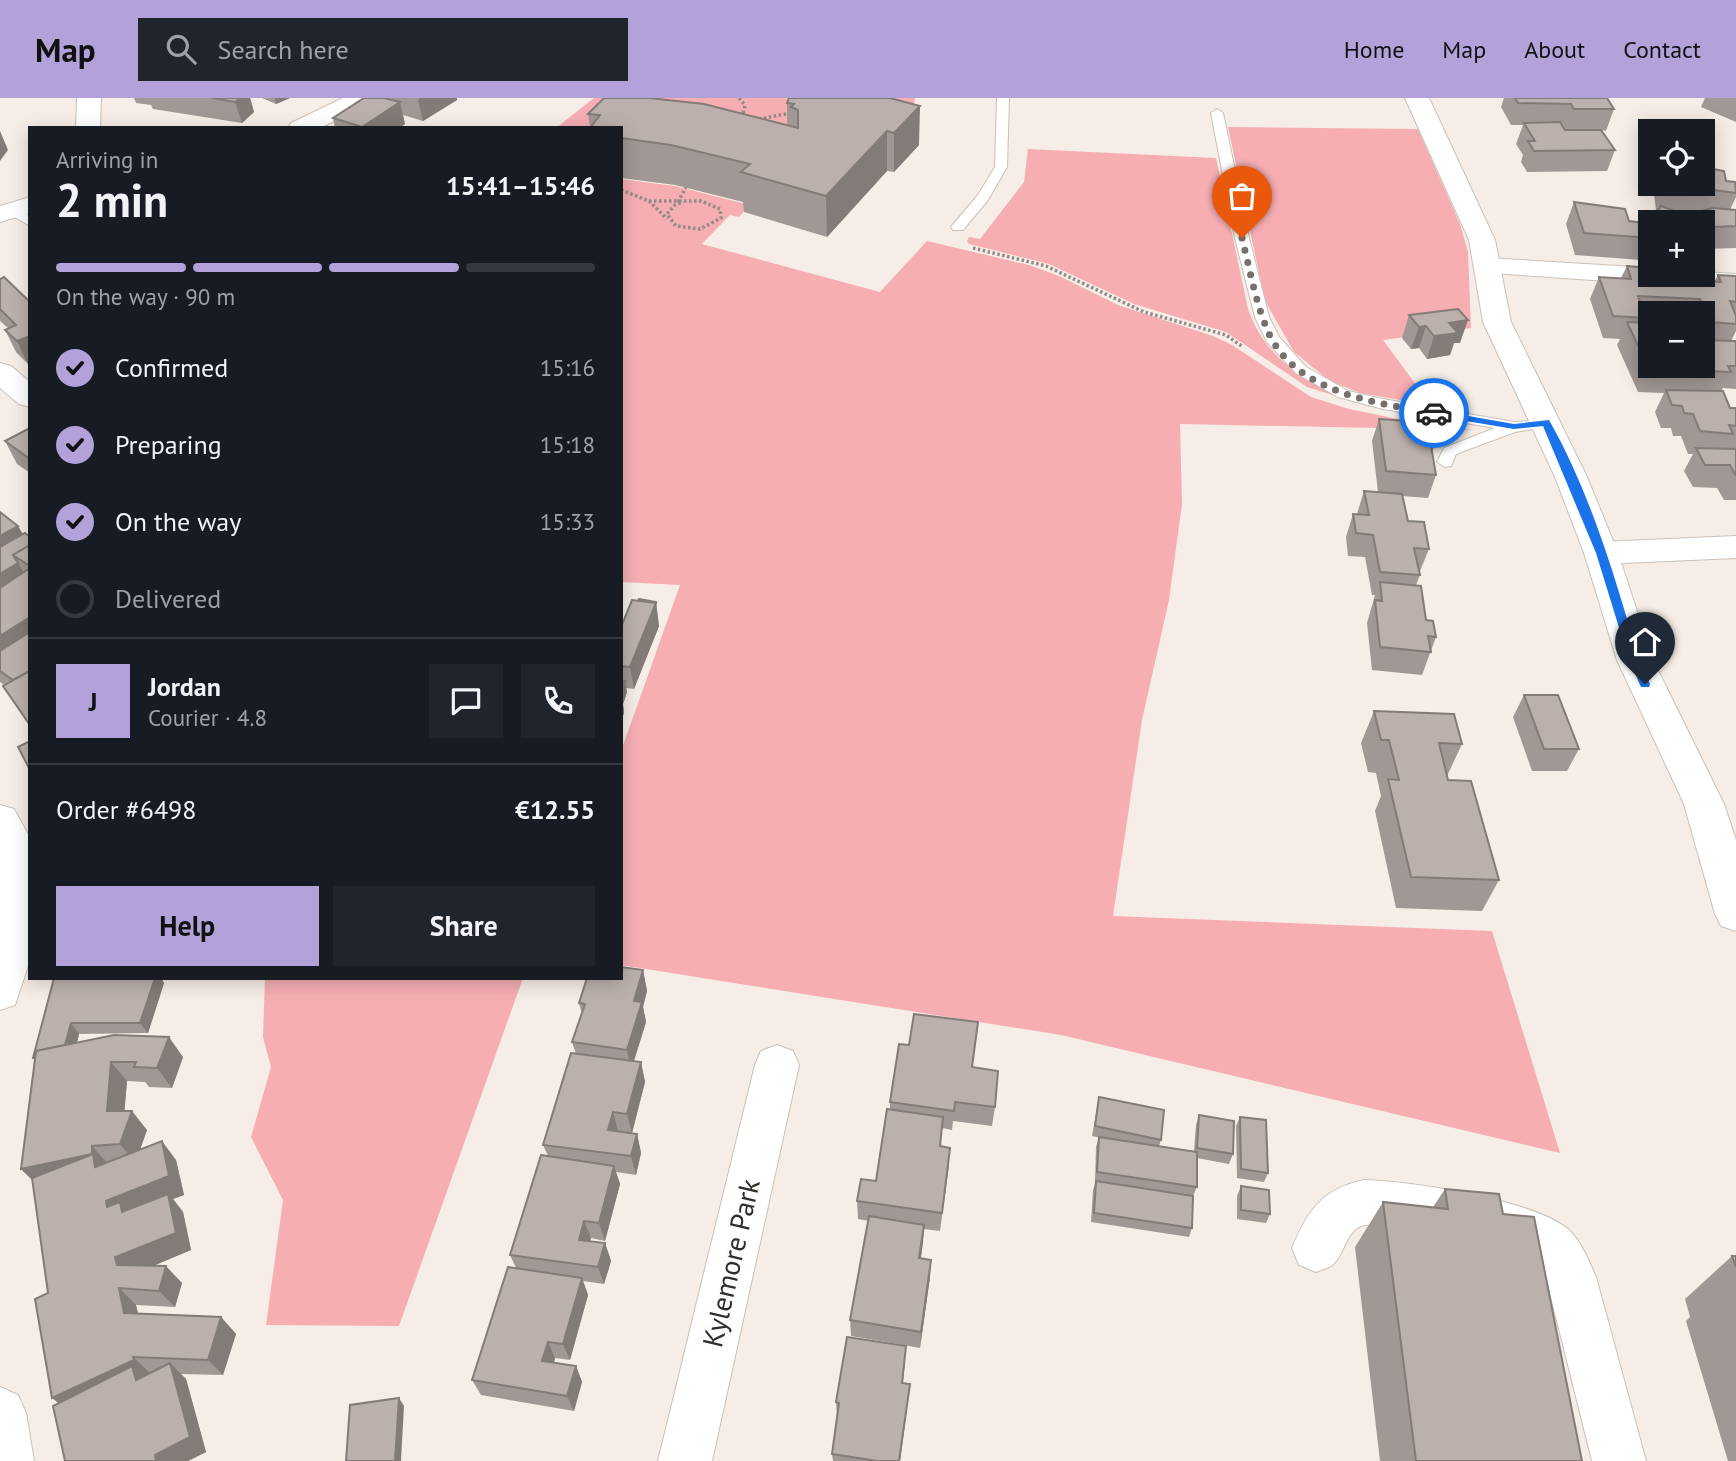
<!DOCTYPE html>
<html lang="en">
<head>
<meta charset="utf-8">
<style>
	body { margin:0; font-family:"PT Sans",sans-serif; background:#20242c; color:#f1f3f6; height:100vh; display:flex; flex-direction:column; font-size:26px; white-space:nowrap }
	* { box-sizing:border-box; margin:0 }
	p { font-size:23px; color:#9ea1a6 }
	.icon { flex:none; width:38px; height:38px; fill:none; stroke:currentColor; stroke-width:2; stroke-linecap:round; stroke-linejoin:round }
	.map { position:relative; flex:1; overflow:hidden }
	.sheet { position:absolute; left:28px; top:28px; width:595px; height:854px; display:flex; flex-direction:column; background:#171b24; border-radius:0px; box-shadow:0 4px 18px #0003 }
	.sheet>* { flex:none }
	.fabs { position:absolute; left:1638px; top:21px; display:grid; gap:14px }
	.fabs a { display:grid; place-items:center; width:77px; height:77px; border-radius:0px; background:#171b24; box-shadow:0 4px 18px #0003; font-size:35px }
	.pin { position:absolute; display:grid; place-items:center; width:60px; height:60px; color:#fff; margin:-72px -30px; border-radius:50% 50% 50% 0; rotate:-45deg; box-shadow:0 0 7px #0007 }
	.pin .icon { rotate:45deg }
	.courier { position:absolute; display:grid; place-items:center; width:70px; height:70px; margin:-35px; border:5px solid #1a73e8; border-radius:50%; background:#fff; color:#222; box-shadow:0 2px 9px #0007 }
	.summary em { font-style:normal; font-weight:800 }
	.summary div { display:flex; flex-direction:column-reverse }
	.summary { display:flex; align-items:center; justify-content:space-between; height:119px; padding:0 28px }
	h1 { font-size:46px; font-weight:800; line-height:52px }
	.bar { display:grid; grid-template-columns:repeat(4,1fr); gap:10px 7px; align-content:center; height:84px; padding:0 28px }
	.bar i { height:9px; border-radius:5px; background:#363941 }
	.bar .current { background:#b3a2da }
	.bar p { grid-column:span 4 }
	.line { display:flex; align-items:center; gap:18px; padding:0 28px; border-top:2px solid #363941 }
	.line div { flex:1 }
	.round { display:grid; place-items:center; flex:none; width:74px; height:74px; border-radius:0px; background:#20242c }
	ol { padding:0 28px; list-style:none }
	li { display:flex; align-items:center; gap:21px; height:77px }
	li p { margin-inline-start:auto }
	li .icon { padding:7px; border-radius:50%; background:#b3a2da; color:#111; stroke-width:4 }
	li:last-child { color:#9ea1a6 }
	li i { width:38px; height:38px; border:4px solid #363941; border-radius:50% }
	.action { display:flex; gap:14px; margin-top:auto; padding:14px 28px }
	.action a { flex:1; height:80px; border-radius:0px; background:#b3a2da; color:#111; font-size:28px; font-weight:800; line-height:80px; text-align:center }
	.action a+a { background:#20242c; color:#f1f3f6 }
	header { display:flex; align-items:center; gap:42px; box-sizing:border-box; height:98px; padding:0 35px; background:#b3a2da; color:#111 }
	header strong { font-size:33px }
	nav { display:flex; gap:38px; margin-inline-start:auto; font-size:24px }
	.search { width:490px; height:63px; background:#20242c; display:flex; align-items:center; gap:18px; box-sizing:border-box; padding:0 24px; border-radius:0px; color:#9ea1a6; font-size:26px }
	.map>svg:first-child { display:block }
	.green { fill:#f6aeb3 }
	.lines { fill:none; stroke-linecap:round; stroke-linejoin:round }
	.service-casing { stroke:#c9c1b9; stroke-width:2 }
	.minor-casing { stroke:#c9c1b9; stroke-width:2 }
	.tertiary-casing { stroke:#c9c1b9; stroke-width:2 }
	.secondary-casing { stroke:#c9c1b9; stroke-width:2 }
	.path { stroke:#908b85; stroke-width:3.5; stroke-dasharray:2.5 2.5; stroke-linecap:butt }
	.service { fill:#fff; fill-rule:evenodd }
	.minor { fill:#fff; fill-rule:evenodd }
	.tertiary { fill:#fff; fill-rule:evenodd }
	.secondary { fill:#fff; fill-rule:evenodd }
	.wall { fill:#a19794; fill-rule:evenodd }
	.shaded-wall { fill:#837b78 }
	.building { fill:#bbb0ac; stroke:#837b78; stroke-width:2 }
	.route { fill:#1a73e8 }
	.done { stroke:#75706b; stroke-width:7; stroke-dasharray:0 12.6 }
	.labels { text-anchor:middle; stroke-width:5; stroke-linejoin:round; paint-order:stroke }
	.near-street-label { font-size:28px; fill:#2f2c29; stroke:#fefcfa }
</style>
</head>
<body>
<header>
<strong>Map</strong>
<div class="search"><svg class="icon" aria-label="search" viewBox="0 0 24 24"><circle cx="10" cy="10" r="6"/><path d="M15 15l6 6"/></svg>Search here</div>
<nav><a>Home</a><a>Map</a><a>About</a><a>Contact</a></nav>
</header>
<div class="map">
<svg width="1736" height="1363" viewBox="0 0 1736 1363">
	<rect width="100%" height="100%" fill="#f6eee6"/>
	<g class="green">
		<path d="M594,0H915L912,18L781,63L621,30H556Z"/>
		<path d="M1228,29L1418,31L1460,126L1468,154L1471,230L1383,242L1420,292L1418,305L1360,295L1330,283L1294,254L1265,203Z"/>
		<path d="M1028,51L1216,60L1248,211C1267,266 1316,291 1368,308L1307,289L1226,234L1134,206L1049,166L969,146L967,143L969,139L980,141L1024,84Z"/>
		<path d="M621,81L675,88L750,107L739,119L730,117L702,146L880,194L927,143L1029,167L1059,178L1118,207L1213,238L1232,247L1311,299L1349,311L1403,322L1473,332L1180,326L1182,406L1169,502L1142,622L1113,818L1492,833L1560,1055L1061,937L621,867V653L680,487L621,484Z"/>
		<path d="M265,880H523L399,1228L266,1227L283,1102L251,1039L271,969L263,939Z"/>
	</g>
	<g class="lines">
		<defs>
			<g id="service">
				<path d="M997,0H1009L1007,69L988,102L963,132H953L951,129L978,97L995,69Z"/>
				<path d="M1217,11L1223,15L1249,140L1269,219L1279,239L1306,269L1348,293L1383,301L1514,324L1551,322L1554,325L1551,328L1515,334L1456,356L1451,368L1445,369L1437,364L1444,350L1495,330L1383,311L1338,299L1296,275L1267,244L1255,219L1235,140L1211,15Z"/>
				<path d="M13,108L30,118V128L8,115L6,112Z"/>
			</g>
			<g id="minor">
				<path d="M1488,160L1650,170V177H1703V174L1736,176V192L1478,174L1474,168L1478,162Z"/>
				<path d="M0,265L11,268L30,284V309L19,306L0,290Z"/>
				<path d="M1736,438V460L1601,466L1589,463L1584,455L1589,447L1601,444Z"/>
				<path d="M777,947L793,953L799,967L712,1363H658L755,967L761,953Z"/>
				<path d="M1364,1082C1410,1083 1535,1102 1569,1132C1582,1145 1589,1163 1596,1179L1646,1363H1592L1547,1183C1542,1174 1536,1165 1526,1160C1505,1148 1378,1118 1359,1129C1345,1137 1343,1160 1331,1168C1327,1170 1321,1172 1316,1174L1299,1167L1292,1150C1308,1112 1322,1091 1364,1082Z"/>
			</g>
			<g id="tertiary">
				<path d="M77,0H101L100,30H76Z"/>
				<path d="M343,0H374L370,5L320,30H288L291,25Z"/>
				<path d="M30,99V115L0,124V108Z"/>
			</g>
			<g id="secondary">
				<path d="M1405,0H1429L1495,142L1511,224L1587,379L1618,455L1653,562L1724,706L1736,742V833L1721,828L1715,816L1684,706L1617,562L1584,455L1555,379L1483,224L1469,142Z"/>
				<path d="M0,707L14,711L30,740V862L15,907L0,912Z"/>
				<path d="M0,1289L18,1297L26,1315L34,1363H0Z"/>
			</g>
		</defs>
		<use href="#service" class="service-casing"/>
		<use href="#minor" class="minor-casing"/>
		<use href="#tertiary" class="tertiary-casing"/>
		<use href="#secondary" class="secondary-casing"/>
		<g class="path">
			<path d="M739,0L745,7L743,16L747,20"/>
			<path d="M759,21L791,15"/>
			<path d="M621,92L649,103L667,121"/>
			<path d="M649,103H701L720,111L721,120L700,131L676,128L667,116L675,107L683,104"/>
			<path d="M678,104L687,87"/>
			<path d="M973,150L1046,168L1144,214L1226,237L1243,249"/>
		</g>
		<use href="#service" class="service"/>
		<use href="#minor" class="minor"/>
		<use href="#tertiary" class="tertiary"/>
		<use href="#secondary" class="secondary"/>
	</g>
	<g class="wall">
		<path d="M134,0H250L254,14L242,25L153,11L151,7L136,5Z"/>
		<path d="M262,0H290L276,6Z"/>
		<path d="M388,0H457V2L423,23L403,17L405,26L399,30H335L333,20L388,1Z"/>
		<path d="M890,0L919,47L894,74L887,73L827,139L744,114L743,104L675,87L621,80V30L590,29L588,16L787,27V5Z"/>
		<path d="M1504,0H1607L1614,11L1606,33L1602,32L1615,52L1607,73L1527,74L1521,64L1523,57L1516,46L1523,27H1511L1501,9Z"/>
		<path d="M1705,0H1736V24L1701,9Z"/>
		<path d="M1726,83L1736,87V99L1730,112H1736V150L1703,151V124H1650V163L1645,162L1643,158L1641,162L1575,157L1566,126L1574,104L1629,123L1643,124L1646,119H1654L1658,112H1656L1653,89L1655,86H1703Z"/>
		<path d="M1627,168L1681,182L1714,184L1718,177L1736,178V233L1731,243L1736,245V291L1723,290L1721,293L1730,310H1736V402H1724L1717,390L1693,389L1684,373L1693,356H1688L1681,338H1673L1671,330H1661L1655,314L1664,295L1638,294L1617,247L1620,241L1603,240L1590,201L1599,179L1621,180ZM1650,215H1703V268L1644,225L1646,221H1650Z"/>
		<path d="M0,181L30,204V265L28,266L16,254L5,232L8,230L0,223Z"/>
		<path d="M1409,217L1460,245H1454L1450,257L1427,261L1419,250L1411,251L1402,240Z"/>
		<path d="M1379,321L1436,343L1432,355L1436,377L1428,400L1402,398L1408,423L1429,451L1420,473H1419L1420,477L1416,487L1426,522L1436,539L1422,577L1372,572L1367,525L1375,497H1372L1365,459L1348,458L1346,439L1353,416H1357L1364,393L1378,394L1372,343Z"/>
		<path d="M30,330V375L17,366L5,343Z"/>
		<path d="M0,414L23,436L30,439V629L3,588L4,587L0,584Z"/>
		<path d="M656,504L659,528L634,591L626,590L627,594L623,606L624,615L621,623V529Z"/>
		<path d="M1524,597L1579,651L1567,673H1532L1513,619Z"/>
		<path d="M1374,613L1462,646L1447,678L1448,682L1499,782L1482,813L1396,810L1375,713L1381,698L1376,675L1368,674L1361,645Z"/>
		<path d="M643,872L647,893L643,909L646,924L634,963L641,964L645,984L632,1035L637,1036L641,1055L636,1077L616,1074L620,1086L605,1143L591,1140L590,1143L605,1145L611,1163L604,1186L583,1183L588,1197L570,1262L555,1260L554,1265L576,1268L582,1284L574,1313L481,1297L472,1282L516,1170L510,1157L548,1058L543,1047L576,956L572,944L582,916L579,905Z"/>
		<path d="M54,880H161L164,885L148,935L79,936L77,945L183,959L172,990L149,989L145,984L127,983L124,1013L147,1032L140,1052L176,1062L184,1097L173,1101L183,1114L191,1152L154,1167L182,1185L175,1209L136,1207L138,1215L221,1219L236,1236L223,1277L181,1276L186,1281L206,1354L188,1363H65L58,1305L48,1195L33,1082L21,1071L35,962L33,960Z"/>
		<path d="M973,969L995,1009L992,1028L953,1023L952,1032L942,1030L940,1048L949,1068L940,1133L924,1131L921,1160L930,1179L920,1250L851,1238L850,1222L869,1123L858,1121L857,1103L876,1083L890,1012V1004Z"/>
		<path d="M1099,999L1161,1042L1159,1048L1194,1053L1196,1027L1199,1017L1233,1056L1229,1066L1197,1060V1089L1193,1098L1192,1130L1189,1139L1091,1124L1093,1092L1096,1083H1095L1096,1049L1099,1039L1101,1040L1092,1038Z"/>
		<path d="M1240,1019L1268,1075L1264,1084L1237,1080L1236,1028Z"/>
		<path d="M1241,1088L1270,1116L1266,1125L1237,1121V1098Z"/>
		<path d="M1445,1091L1503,1116L1582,1363H1380L1355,1149L1383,1104L1433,1109Z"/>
		<path d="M1732,1158H1736V1363H1728L1686,1223L1690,1219L1685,1201Z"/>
		<path d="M905,1264L903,1285L910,1286L900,1363H833L832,1356L837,1319L836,1304Z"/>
	</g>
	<g class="shaded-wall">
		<path d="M240,0H250L254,14L242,25L235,4Z"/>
		<path d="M275,0H290L276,6Z"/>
		<path d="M421,0H457V2L423,23L418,2Z"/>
		<path d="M400,4L405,26L399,30H363L362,29Z"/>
		<path d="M920,8L919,47L894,74V35Z"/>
		<path d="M0,33L8,52L0,63Z"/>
		<path d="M887,33V73L827,139L826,98Z"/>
		<path d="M1713,129L1703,151V137Z"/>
		<path d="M1468,222L1460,245H1454L1450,257L1427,261L1434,238L1449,225Z"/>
		<path d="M1426,228L1419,250L1411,251L1419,229Z"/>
		<path d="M30,238V259L26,256L30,264L28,266L17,243Z"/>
		<path d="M18,428L30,448L13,457L0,468V438Z"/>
		<path d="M18,465L30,486L0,506V476Z"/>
		<path d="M656,504L659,528L634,591L630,569Z"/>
		<path d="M30,519V565L0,573V538Z"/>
		<path d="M625,583L627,594L623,606L624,615L621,623V592Z"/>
		<path d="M643,872L647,893L643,909L646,924L631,972L627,952L634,903Z"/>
		<path d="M155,880H161L164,885L148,935L140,925Z"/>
		<path d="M71,925L79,936L71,967L62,957Z"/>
		<path d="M169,939L183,959L172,990L157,970Z"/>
		<path d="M111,964L127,983L123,1032L107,1013Z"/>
		<path d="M641,964L645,984L632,1035L627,1016Z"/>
		<path d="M132,1013L147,1032L135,1065L120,1046Z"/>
		<path d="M613,1014L618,1033L608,1032Z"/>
		<path d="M637,1036L641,1055L636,1077L631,1058Z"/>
		<path d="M162,1043L176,1062L184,1097L173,1101L183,1114L191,1152L132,1177L117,1167L115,1159L132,1117L107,1109L106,1103Z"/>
		<path d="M92,1048L109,1067L39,1089L21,1071Z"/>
		<path d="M614,1068L620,1086L605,1143L599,1125Z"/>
		<path d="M584,1123L591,1140L585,1159L579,1142Z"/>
		<path d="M924,1127L923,1145L918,1177L919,1160Z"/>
		<path d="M605,1145L611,1163L604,1186L598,1169Z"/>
		<path d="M931,1162L930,1179L920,1250L921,1234Z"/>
		<path d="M166,1168L182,1185L175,1209L159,1193Z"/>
		<path d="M582,1180L588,1197L570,1262L563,1246Z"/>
		<path d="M119,1190L136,1207L141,1231L124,1215Z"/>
		<path d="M221,1219L236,1236L223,1277L208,1262Z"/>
		<path d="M548,1244L555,1260L550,1279L542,1263Z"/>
		<path d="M133,1259L150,1275L151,1278L71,1315L52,1300Z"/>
		<path d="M170,1265L186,1281L206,1354L188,1363H156L155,1357Z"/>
		<path d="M576,1268L582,1284L574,1313L567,1298Z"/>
		<path d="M910,1286L900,1363H899Z"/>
		<path d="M399,1300L404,1308L401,1363H395Z"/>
	</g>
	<g class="building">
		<path d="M212,0H240L235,4Z"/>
		<path d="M364,0H384L400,4L362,29L333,20Z"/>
		<path d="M604,0H649L704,6L798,30V12L791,9L794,6L787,5L789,0H890L920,8L894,35L887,33L826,98L741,74L750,66L671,47L621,40V30H590L600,17L588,16Z"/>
		<path d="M1515,0H1607L1614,11H1574L1571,6L1518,5Z"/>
		<path d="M1560,24L1565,32H1601L1615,52L1534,53L1528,43H1535L1524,25Z"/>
		<path d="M1703,69L1724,73L1726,83L1735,84L1736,95L1713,92L1714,96L1666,90L1665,86H1703Z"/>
		<path d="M1574,104L1625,111L1629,123L1645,125L1650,140L1584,135Z"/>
		<path d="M1661,108L1685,117L1713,110L1736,112V128L1713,129L1703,137V124H1650V130L1646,119H1654Z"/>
		<path d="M1627,168L1650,170V177H1679L1681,182L1721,184L1718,177L1736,178V204L1730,203L1736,218V226L1710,224L1700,201L1638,198L1646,220L1613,218L1599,179L1631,181Z"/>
		<path d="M4,179L30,204V238L17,243L5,232L16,227L0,211V181Z"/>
		<path d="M1458,211L1468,222L1449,225L1458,235L1434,238L1426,228L1419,229L1409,217Z"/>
		<path d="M1627,224L1650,225V268H1703V242L1735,243L1736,245V268H1728L1731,274L1649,271Z"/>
		<path d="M1666,292L1723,293L1730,310H1736V328L1729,327L1733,336L1700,333L1693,316L1684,315L1682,308L1672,307Z"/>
		<path d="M1379,321L1434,325L1436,343L1430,342L1436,377L1386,373Z"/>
		<path d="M30,330V361L5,343Z"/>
		<path d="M1696,350L1736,351V378L1730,367H1705Z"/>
		<path d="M1364,393L1402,396L1408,423L1424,424L1429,451L1414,450L1420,477L1380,474L1373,437L1356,435L1353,416L1369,417Z"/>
		<path d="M0,414L18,428L0,438Z"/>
		<path d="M25,435L30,439V447L13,457L18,465L0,476V449Z"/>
		<path d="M30,447V468L13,457Z"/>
		<path d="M30,470V519L0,538V490Z"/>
		<path d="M1380,484L1421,488L1426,522L1433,523L1436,539L1428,538L1431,554L1380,549L1375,502L1382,503Z"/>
		<path d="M639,501L656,504V505L638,503Z"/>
		<path d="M632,502L656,505L630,569L621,568V529Z"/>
		<path d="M30,534V573L13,582L0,573V553Z"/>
		<path d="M30,573V627L3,588Z"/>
		<path d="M621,582L625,583L621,592Z"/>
		<path d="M1524,597H1558L1579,651H1544Z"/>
		<path d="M1374,613L1454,616L1462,646L1439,645L1448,682L1471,683L1499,782L1411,779L1388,681L1399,682L1389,642H1381Z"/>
		<path d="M30,643V672L18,649Z"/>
		<path d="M621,869L643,872L634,903L642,904L627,952L572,944L585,906L579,905L587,880H621Z"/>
		<path d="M54,880H155L140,925H71L65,947L36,953L35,960H33Z"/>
		<path d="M914,916L978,924L972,969L998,973L995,1009L955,1004L954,1013L890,1004L899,946L909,947Z"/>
		<path d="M114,937L169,939L157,970L134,969L136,964H111L107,1013H132L120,1046L92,1048V1056L21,1071L36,953Z"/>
		<path d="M571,955L641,964L627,1016L613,1014L608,1032L637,1036L631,1058L543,1047Z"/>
		<path d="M1099,999L1164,1012L1161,1042L1095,1028Z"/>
		<path d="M887,1011L943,1019L940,1048L950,1050L942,1115L857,1103L861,1081L876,1083Z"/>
		<path d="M1199,1017L1234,1023L1233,1056L1197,1050Z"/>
		<path d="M1240,1019L1266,1022L1268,1075L1241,1071Z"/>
		<path d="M1099,1039L1197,1054V1089L1097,1074Z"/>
		<path d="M162,1043L169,1078L106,1103L107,1109L120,1104L122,1114L168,1096L176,1135L115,1159L117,1167L166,1168L159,1193L119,1190L124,1215L221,1219L208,1262L133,1259L134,1262L52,1300L35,1201L48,1195L32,1080L93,1056L95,1069Z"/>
		<path d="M541,1057L614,1068L599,1125L584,1123L579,1142L605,1145L598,1169L510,1157Z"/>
		<path d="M1096,1083L1193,1098L1192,1130L1094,1115Z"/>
		<path d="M1241,1088L1269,1092L1270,1116L1241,1112Z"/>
		<path d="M1445,1091L1499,1096L1503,1116L1534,1119L1582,1363H1416L1383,1104L1448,1111Z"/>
		<path d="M869,1118L924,1127L919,1160L931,1162L921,1234L850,1222Z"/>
		<path d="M1732,1158H1736V1169Z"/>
		<path d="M508,1169L582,1180L563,1246L548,1244L542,1263L576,1268L567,1298L472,1282Z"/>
		<path d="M847,1239L906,1248L902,1285L910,1286L899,1363H877L832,1356L839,1305L836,1304Z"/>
		<path d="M170,1265L190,1339L155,1357L156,1363H65L53,1308L132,1268L136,1282Z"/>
		<path d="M399,1300L395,1363H346L350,1307Z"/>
	</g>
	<path class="route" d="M1434,312L1514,326L1549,322C1573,364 1592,412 1607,457C1622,500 1632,544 1650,586L1649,589H1641L1629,562L1596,455L1543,328L1514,331L1430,317V313Z"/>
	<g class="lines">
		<path class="done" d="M1242,140C1250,172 1256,208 1270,238C1300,296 1377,305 1434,315"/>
	</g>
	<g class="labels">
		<g class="near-street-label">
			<text transform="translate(731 1165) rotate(-77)" y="10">Kylemore Park</text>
		</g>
	</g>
</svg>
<div class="fabs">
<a><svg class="icon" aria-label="locate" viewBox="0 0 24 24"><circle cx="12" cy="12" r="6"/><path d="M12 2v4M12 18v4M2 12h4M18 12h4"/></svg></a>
<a>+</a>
<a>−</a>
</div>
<div class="pin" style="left:1242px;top:140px;background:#ea580c"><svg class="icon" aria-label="bag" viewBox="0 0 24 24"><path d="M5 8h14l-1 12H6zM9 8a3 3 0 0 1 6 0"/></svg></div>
<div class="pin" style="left:1645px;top:586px;background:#1f2937"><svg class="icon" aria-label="home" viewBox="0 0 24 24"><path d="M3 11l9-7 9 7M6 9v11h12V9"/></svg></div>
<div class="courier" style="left:1434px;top:315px"><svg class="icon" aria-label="car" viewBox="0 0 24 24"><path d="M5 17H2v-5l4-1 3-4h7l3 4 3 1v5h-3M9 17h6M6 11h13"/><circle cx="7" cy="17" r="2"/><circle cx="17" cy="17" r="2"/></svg></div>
<section class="sheet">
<div class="summary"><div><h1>2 min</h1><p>Arriving in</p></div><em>15:41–15:46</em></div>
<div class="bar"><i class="current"></i><i class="current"></i><i class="current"></i><i></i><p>On the way · 90 m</p></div>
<ol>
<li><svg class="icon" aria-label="check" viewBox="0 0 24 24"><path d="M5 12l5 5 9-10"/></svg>Confirmed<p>15:16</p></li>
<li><svg class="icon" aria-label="check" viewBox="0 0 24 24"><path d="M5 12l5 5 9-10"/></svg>Preparing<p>15:18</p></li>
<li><svg class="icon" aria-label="check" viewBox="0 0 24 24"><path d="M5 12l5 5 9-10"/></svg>On the way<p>15:33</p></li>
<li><i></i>Delivered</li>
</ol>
<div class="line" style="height:126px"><b class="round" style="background:#b3a2da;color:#111">J</b><div><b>Jordan</b><p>Courier · 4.8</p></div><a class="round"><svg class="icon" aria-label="chat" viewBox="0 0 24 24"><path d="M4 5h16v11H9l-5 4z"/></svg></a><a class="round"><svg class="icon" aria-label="phone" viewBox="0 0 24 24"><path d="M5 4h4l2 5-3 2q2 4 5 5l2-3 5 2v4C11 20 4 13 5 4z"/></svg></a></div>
<div class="line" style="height:91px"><div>Order #6498</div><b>€12.55</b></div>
<div class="action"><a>Help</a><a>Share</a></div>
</section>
</div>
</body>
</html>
